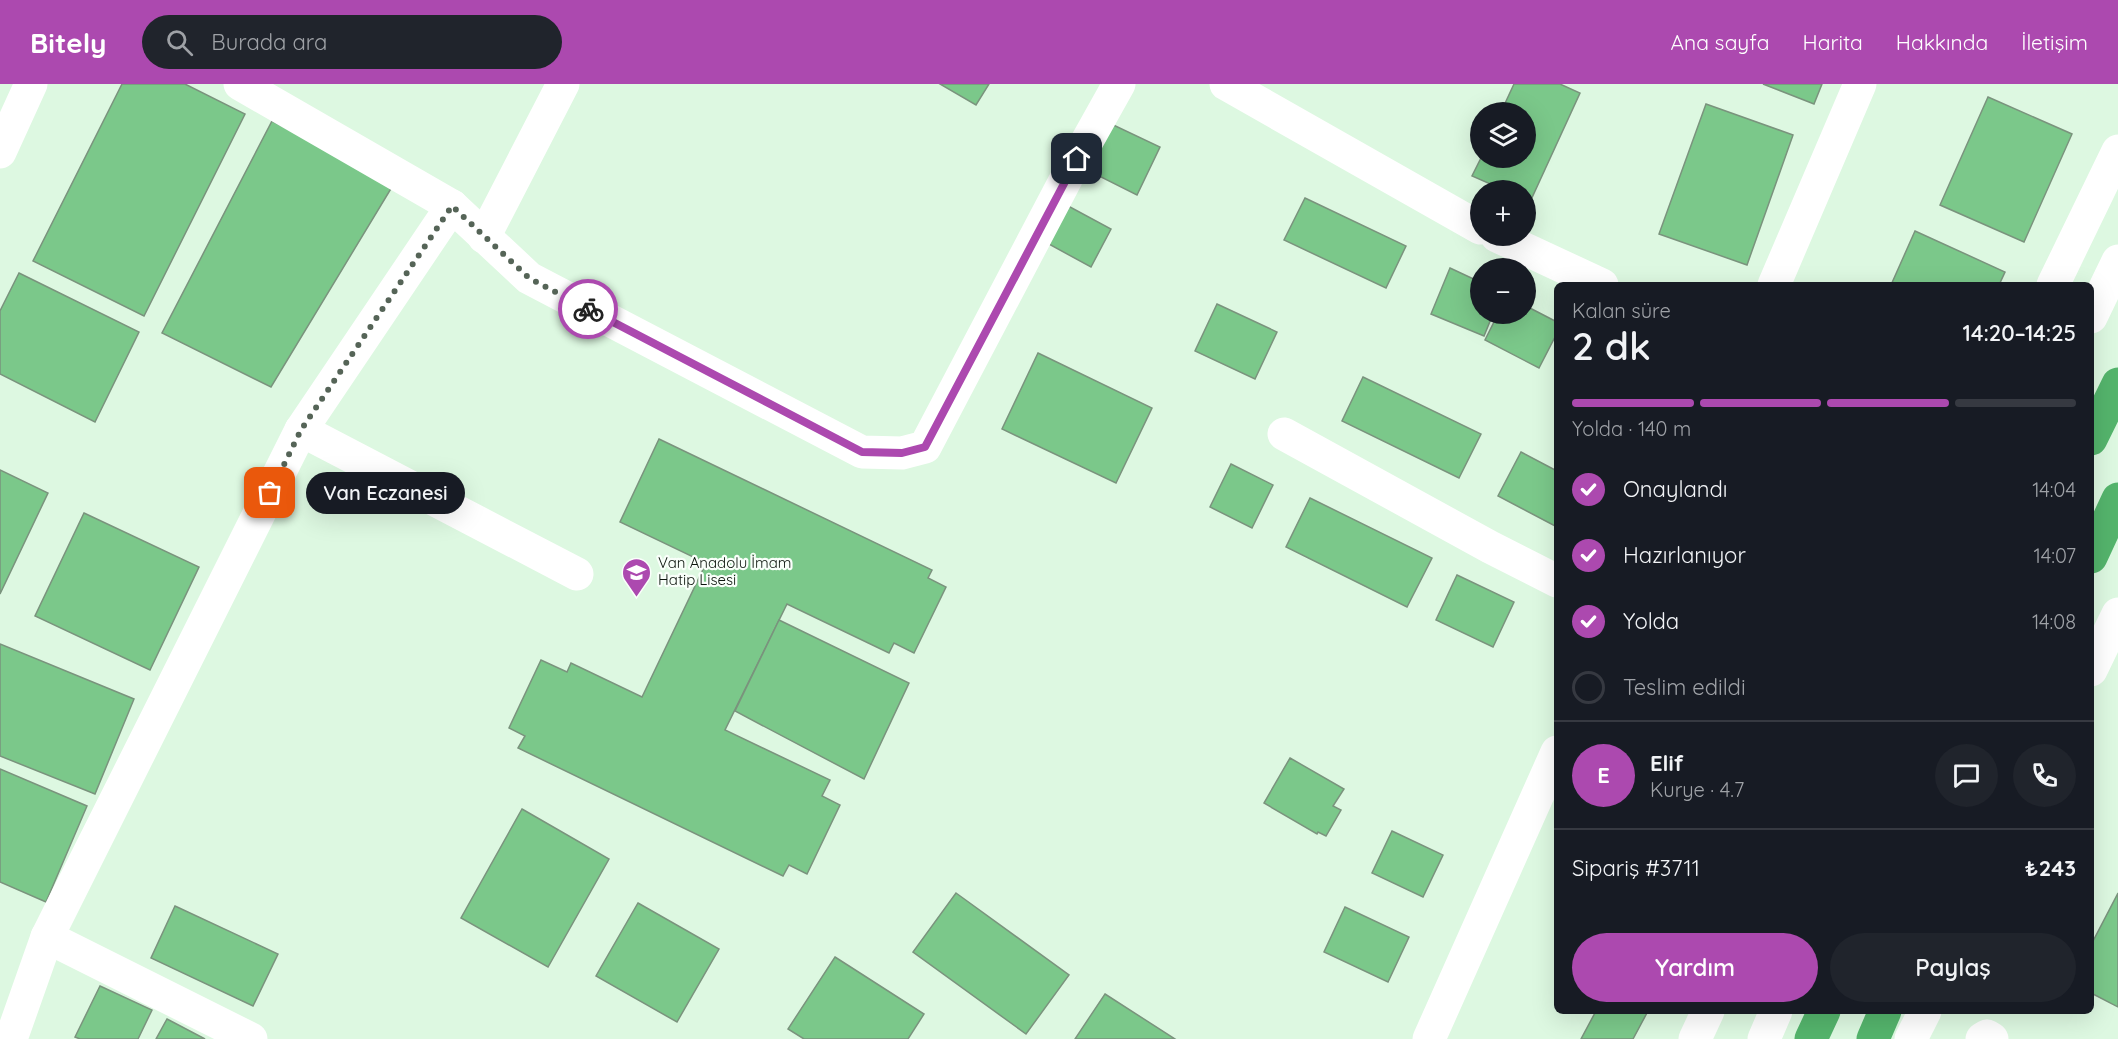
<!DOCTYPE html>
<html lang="tr">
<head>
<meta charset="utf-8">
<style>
	body { margin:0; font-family:Quicksand,sans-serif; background:#20242c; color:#f1f3f6; height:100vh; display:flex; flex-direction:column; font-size:22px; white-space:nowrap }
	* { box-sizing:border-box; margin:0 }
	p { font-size:20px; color:#9ea1a6 }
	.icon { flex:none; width:33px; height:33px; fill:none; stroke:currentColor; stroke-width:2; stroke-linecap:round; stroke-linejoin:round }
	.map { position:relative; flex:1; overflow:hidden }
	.drawer { position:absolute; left:1554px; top:198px; width:540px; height:732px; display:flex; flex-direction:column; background:#171b24; border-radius:9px; box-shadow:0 6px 24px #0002 }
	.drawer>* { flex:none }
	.tools { position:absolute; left:1470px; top:18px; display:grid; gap:12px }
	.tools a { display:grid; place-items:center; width:66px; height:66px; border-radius:50%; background:#171b24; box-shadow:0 6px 24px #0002; font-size:30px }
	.pin { position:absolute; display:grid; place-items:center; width:51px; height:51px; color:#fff; margin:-26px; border-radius:12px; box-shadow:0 3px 9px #0006 }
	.courier { position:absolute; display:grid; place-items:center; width:60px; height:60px; margin:-30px; border:4px solid #ac49af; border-radius:50%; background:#fff; color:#222; box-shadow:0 2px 8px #0007 }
	.bubble { position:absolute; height:42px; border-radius:21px; background:#171b24; box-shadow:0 6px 24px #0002; font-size:20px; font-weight:600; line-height:42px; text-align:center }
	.head em { font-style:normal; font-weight:600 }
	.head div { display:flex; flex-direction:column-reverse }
	.head { display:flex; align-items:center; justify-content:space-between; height:102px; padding:0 18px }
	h1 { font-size:39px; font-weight:600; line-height:45px }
	.bar { display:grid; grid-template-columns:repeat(4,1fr); gap:9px 6px; align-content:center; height:72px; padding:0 18px }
	.bar i { height:8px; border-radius:4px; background:#363941 }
	.bar .selected { background:#ac49af }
	.bar p { grid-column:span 4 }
	.line { display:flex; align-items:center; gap:15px; padding:0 18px; border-top:2px solid #363941 }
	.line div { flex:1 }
	.round { display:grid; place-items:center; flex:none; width:63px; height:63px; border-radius:32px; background:#20242c }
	ol { padding:0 18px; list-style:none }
	li { display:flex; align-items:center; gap:18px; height:66px }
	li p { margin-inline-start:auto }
	li .icon { padding:6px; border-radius:50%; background:#ac49af; color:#fff; stroke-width:4 }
	li:last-child { color:#9ea1a6 }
	li i { width:33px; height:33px; border:3px solid #363941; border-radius:50% }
	.button { display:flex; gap:12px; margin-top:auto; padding:12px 18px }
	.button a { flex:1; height:69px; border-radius:36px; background:#ac49af; color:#fff; font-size:24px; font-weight:600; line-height:69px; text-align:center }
	.button a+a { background:#20242c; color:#f1f3f6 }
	header { display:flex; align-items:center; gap:36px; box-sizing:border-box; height:84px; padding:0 30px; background:#ac49af; color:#fff }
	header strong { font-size:28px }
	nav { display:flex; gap:33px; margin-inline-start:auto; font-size:21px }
	.search { width:420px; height:54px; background:#20242c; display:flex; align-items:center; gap:15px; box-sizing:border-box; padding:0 21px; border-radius:33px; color:#9ea1a6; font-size:22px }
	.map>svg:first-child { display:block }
	.building { fill:#7bc88a; stroke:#7a937d; stroke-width:1.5 }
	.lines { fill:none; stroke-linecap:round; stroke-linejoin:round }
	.minor { stroke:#fff; stroke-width:33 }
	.highway { stroke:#54b46c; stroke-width:33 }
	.done { stroke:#556457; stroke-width:6; stroke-dasharray:0 10.8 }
	.route { stroke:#ac49af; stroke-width:8 }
	.labels { text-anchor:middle; stroke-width:4.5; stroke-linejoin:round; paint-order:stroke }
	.poi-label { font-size:15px; fill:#0c150d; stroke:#f9fffa; text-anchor:start }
</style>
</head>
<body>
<header>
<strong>Bitely</strong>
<div class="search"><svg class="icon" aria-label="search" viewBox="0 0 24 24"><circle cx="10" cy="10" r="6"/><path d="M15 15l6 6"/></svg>Burada ara</div>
<nav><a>Ana sayfa</a><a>Harita</a><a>Hakkında</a><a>İletişim</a></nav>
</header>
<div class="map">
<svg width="2118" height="955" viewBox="0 0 2118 955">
	<rect width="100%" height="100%" fill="#ddf8e1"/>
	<g class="building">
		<path d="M122,0H185L245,30L144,232L33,177Z"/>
		<path d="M940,0H989L976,21Z"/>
		<path d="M1514,0H1560L1580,9L1530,118L1526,116V106H1504L1472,92L1481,74H1526V28H1501Z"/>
		<path d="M1763,0H1822L1814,20Z"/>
		<path d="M1988,13L2072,50L2024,158L1940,121Z"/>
		<path d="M1706,20L1793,51L1747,181L1659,150Z"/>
		<path d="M272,37L395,98L271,303L162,249Z"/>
		<path d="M1107,38L1160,63L1137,111L1085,85Z"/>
		<path d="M1305,114L1406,162L1386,204L1284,156Z"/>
		<path d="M1057,116L1111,145L1091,183L1036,153Z"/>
		<path d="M1915,147L2005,188L1999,201H1891Z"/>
		<path d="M1450,184L1480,198V230H1493L1484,252L1431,230Z"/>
		<path d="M19,189L139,248L95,338L0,290V227Z"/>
		<path d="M1217,220L1277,248L1255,295L1195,267Z"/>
		<path d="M1526,222L1557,238V249L1539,284L1485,256L1498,230H1526Z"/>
		<path d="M1038,269L1152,324L1116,399L1002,345Z"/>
		<path d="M1363,293L1481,350L1459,394L1342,337Z"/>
		<path d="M659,355L932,486L928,494L946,503L914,569L894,559L889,569L787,520L725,646L830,696L822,712L840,721L807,790L789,781L783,792L518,664L525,652L509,644L541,576L567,588L571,579L642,613L706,479L620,438Z"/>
		<path d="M1521,368L1557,387V443L1498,412Z"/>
		<path d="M1231,380L1273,401L1252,444L1210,423Z"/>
		<path d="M0,386L48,409L0,510Z"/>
		<path d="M1310,414L1432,474L1407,523L1286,463Z"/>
		<path d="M84,429L199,483L150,586L35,532Z"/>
		<path d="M1457,491L1514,518L1493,563L1436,536Z"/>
		<path d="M779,536L909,599L864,695L735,627Z"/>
		<path d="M0,560L134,615L95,710L0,672Z"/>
		<path d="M1290,674L1344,705L1333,722L1341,726L1326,752L1318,748L1317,750L1264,719Z"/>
		<path d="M0,685L87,722L46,818L0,798Z"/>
		<path d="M522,725L609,775L548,883L461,834Z"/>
		<path d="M1392,747L1443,771L1423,813L1372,789Z"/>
		<path d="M956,809L1069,891L1026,950L913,868Z"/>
		<path d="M2118,809V923L2091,909V861Z"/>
		<path d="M638,819L719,865L677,938L596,892Z"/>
		<path d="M175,822L278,870L253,922L151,874Z"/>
		<path d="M1345,823L1409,853L1388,898L1324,868Z"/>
		<path d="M835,873L924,930L908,955H804L788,945Z"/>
		<path d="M100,902L152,926L138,955H80L75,953Z"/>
		<path d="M1105,910L1175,955H1075Z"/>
		<path d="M1596,927H1648L1633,955H1581Z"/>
		<path d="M167,935L205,955H156Z"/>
	</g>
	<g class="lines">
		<g class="minor">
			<path d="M240,0L452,122L529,194L862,368L902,369L925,363L1067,93L1119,0"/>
			<path d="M1226,0L1480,144"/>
			<path d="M0,68L31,0"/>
			<path d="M1497,152L1602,201"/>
			<path d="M484,153L563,0"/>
			<path d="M1774,201L1860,0"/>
			<path d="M2053,201L2118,67"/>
			<path d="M2091,233L2118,177"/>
			<path d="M301,346L577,490"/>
			<path d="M1284,350L1490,463L1557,497"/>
			<path d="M2091,586L2118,530"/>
			<path d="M47,853L251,955"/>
			<path d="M11,955L47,853L301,346L452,122"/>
			<path d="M1429,955L1557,668"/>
			<path d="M1695,955L1708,927"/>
			<path d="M1764,955L1776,927"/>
			<path d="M1911,955L1925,927"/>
			<path d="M1982,955L1987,952L1992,955"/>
		</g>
		<g class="highway">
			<path d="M2091,355L2118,300"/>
			<path d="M2091,473L2118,415"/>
			<path d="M1811,955L1824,927"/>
			<path d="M1873,955L1885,927"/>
		</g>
	</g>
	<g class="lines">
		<path class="done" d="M270,409L301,346L452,122L529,194L588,225"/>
		<path class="route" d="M588,225L862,368L902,369L925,363L1077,75"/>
	</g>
	<defs>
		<symbol id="school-pin" viewBox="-11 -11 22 30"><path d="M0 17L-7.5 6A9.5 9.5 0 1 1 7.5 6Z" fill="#ac49af" stroke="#f9fffa"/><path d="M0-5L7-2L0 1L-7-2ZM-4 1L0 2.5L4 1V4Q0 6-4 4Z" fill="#fff"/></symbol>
	</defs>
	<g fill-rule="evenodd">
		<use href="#school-pin" x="620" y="472" width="33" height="45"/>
	</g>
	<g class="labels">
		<g class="poi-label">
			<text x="658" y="484">Van Anadolu İmam<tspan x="658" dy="17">Hatip Lisesi</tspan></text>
		</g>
	</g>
</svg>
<div class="tools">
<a><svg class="icon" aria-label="layers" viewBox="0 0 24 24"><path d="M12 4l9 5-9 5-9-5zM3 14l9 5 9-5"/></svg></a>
<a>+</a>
<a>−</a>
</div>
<div class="pin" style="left:270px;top:409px;background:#ea580c"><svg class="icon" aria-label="bag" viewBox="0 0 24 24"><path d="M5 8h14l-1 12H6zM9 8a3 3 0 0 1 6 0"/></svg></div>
<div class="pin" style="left:1077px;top:75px;background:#1f2937"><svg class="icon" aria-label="home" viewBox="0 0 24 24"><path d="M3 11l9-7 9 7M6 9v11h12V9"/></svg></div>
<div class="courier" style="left:588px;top:225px"><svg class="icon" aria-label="bike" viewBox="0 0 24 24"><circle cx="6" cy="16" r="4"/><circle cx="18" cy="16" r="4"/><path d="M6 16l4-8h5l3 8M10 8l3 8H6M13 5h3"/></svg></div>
<div class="bubble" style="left:306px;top:388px;width:159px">Van Eczanesi</div>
<section class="drawer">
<div class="head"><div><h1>2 dk</h1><p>Kalan süre</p></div><em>14:20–14:25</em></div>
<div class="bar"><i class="selected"></i><i class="selected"></i><i class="selected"></i><i></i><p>Yolda · 140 m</p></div>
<ol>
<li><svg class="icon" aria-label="check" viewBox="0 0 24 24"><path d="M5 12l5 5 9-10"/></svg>Onaylandı<p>14:04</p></li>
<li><svg class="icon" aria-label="check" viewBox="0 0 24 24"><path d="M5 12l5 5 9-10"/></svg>Hazırlanıyor<p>14:07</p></li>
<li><svg class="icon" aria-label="check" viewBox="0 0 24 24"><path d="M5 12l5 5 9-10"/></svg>Yolda<p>14:08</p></li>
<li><i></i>Teslim edildi</li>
</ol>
<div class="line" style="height:108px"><b class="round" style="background:#ac49af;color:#fff">E</b><div><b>Elif</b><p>Kurye · 4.7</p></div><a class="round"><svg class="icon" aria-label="chat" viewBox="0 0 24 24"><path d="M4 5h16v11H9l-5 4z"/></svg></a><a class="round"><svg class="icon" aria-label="phone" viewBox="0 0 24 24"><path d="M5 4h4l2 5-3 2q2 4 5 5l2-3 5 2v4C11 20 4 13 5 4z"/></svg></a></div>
<div class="line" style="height:78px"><div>Sipariş #3711</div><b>₺243</b></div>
<div class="button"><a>Yardım</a><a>Paylaş</a></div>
</section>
</div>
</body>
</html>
